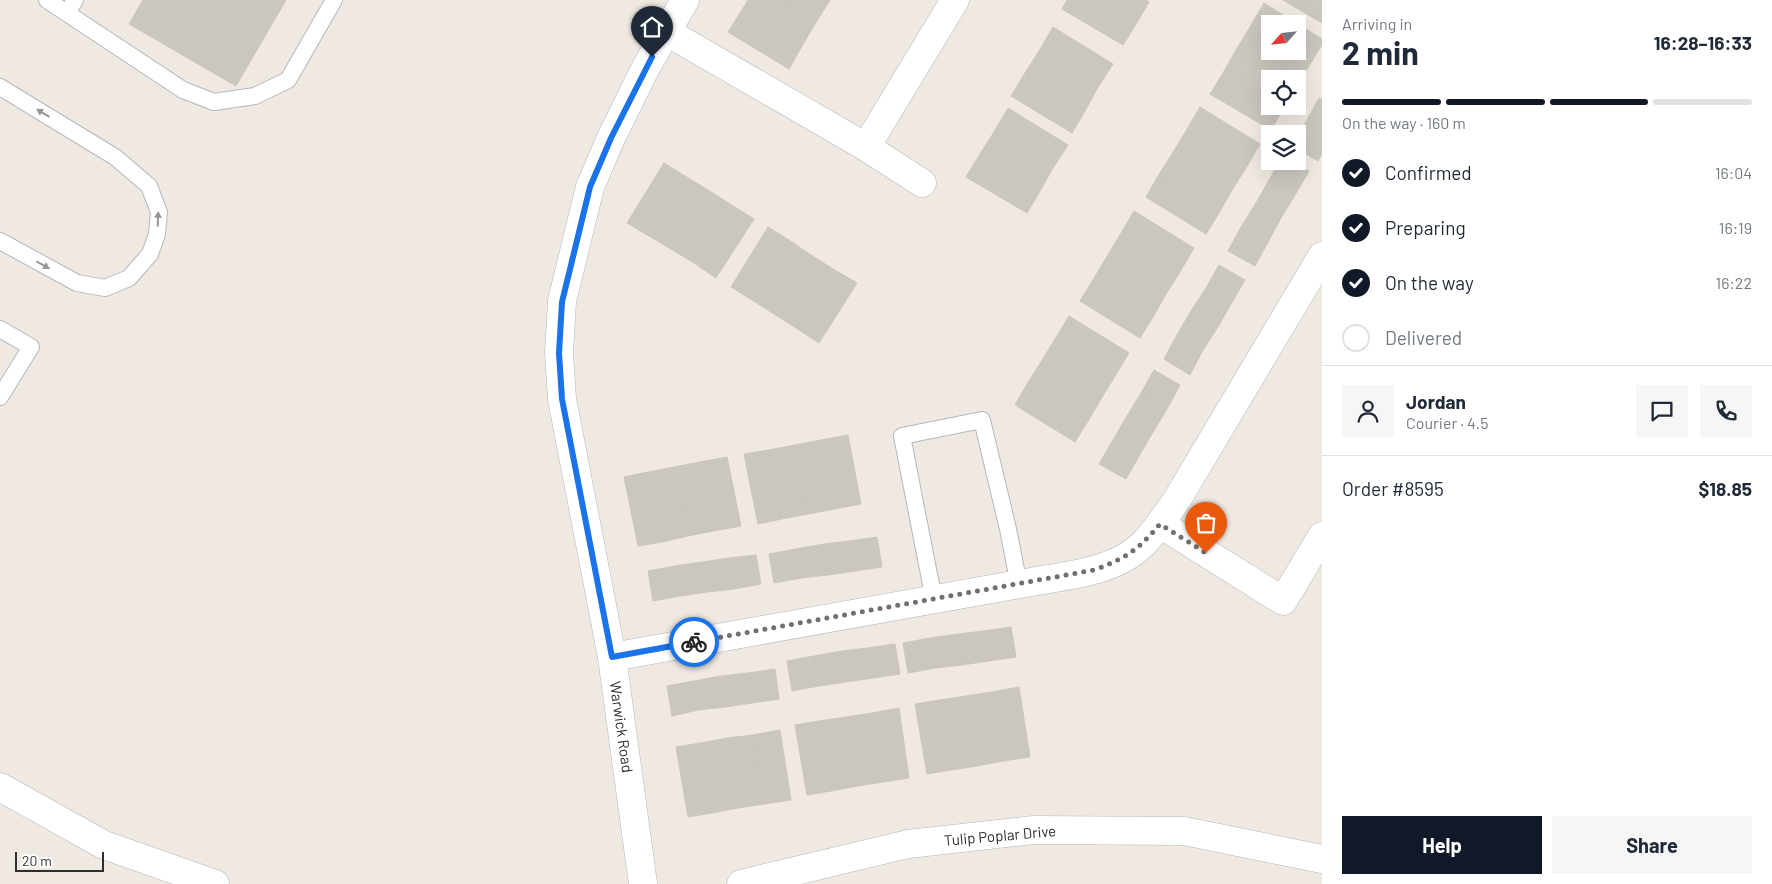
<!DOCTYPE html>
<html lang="en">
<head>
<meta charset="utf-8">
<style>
	body { margin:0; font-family:Barlow,sans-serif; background:#f6f6f7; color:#1f2937; height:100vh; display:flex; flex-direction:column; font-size:19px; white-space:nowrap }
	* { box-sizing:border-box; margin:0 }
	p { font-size:16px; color:#747a83 }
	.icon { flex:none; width:28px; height:28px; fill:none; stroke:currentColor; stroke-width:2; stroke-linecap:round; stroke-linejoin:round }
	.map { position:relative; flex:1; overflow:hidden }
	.details { display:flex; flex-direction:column; background:#fff; width:450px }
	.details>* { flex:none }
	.needle { width:32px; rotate:243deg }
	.buttons { position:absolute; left:1261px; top:15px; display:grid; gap:10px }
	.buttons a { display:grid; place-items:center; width:45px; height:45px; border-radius:0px; background:#fff; box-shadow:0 5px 20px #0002; font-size:25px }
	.scale { position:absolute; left:15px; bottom:12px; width:89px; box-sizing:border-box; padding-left:5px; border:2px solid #2e2e2e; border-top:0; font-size:14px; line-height:18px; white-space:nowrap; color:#2e2e2e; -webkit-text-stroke:4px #fff; paint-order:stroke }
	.pin { position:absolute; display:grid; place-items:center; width:42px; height:42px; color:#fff; margin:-51px -21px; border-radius:50% 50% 50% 0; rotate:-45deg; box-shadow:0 0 5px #0007 }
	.pin .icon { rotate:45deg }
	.courier { position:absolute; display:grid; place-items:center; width:50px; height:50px; margin:-25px; border:4px solid #1a73e8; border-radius:50%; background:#fff; color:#222; box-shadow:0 1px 6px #0007 }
	.summary em { font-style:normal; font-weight:700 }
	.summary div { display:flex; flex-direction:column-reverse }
	.summary { display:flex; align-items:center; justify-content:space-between; height:85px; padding:0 20px }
	h1 { font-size:32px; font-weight:700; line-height:38px }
	.bar { display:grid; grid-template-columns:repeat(4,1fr); gap:8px 5px; align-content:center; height:60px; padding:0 20px }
	.bar i { height:6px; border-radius:4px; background:#e0e1e3 }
	.bar .selected { background:#111827 }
	.bar p { grid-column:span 4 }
	.line { display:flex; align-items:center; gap:12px; padding:0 20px; border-top:1px solid #e0e1e3 }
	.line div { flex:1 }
	.round { display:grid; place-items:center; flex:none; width:52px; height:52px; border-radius:0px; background:#f6f6f7 }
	ol { padding:0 20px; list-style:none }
	li { display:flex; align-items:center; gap:15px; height:55px }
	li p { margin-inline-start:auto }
	li .icon { padding:5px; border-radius:50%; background:#111827; color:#fff; stroke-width:4 }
	li:last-child { color:#747a83 }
	li i { width:28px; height:28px; border:2px solid #e0e1e3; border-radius:50% }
	.primary-button { display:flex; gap:10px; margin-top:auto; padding:10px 20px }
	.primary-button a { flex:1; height:58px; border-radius:0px; background:#111827; color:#fff; font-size:20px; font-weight:700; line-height:58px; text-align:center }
	.primary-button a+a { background:#f6f6f7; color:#1f2937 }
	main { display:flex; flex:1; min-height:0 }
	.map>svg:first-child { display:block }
	.building { fill:#cbc7bf; stroke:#cbc5ba }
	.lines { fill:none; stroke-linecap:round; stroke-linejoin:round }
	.service-casing { stroke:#b4b7c1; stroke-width:18 }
	.minor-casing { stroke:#b4b7c1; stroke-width:29 }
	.service { stroke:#fff; stroke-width:16 }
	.minor { stroke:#fff; stroke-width:28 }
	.oneway { fill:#969696 }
	.done { stroke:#726f6d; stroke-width:5; stroke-dasharray:0 9 }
	.route { stroke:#1a73e8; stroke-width:6 }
	.labels { text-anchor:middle; stroke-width:4.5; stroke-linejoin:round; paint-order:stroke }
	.street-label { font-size:15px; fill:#2e2e2e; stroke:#fff }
</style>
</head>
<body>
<main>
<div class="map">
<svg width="1322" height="884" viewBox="0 0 1322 884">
	<rect width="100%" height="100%" fill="#efe9e1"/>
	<g class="building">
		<path d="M143,0H286L236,86L129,24Z"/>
		<path d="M748,0H776L815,24L802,46L742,10Z"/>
		<path d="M776,0H830L815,24Z"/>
		<path d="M1067,0H1096L1136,24L1123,45L1062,9Z"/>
		<path d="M1096,0H1146L1149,2L1136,24Z"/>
		<path d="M1283,0H1322V23Z"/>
		<path d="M1264,3L1297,24H1270V39L1250,27Z"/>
		<path d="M742,10L802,46L789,69L728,32Z"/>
		<path d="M1298,24L1322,39V45L1310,64L1290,51H1298Z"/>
		<path d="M1053,27L1113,64L1098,87L1039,51Z"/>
		<path d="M1250,27L1270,39V51H1290L1310,64L1298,84V79H1283L1236,50Z"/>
		<path d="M1236,50L1283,79H1270V101L1223,73Z"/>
		<path d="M1039,51L1098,87L1085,111L1025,73Z"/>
		<path d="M1025,73L1085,111L1072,133L1011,96Z"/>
		<path d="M1223,73L1270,101V106H1279L1283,109L1271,130L1210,94Z"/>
		<path d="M1319,98L1322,99V131L1306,122Z"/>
		<path d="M1200,107L1260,144L1246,168L1186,131Z"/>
		<path d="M1008,108L1068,145L1053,168L994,132Z"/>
		<path d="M1306,122L1322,131V154L1318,161L1298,149V137Z"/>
		<path d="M1186,131L1246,168L1232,190L1172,154Z"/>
		<path d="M994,132L1053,168L1040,191L980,154Z"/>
		<path d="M980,154L1040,191L1027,213L966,177Z"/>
		<path d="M1172,154L1232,190L1219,213L1158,176Z"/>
		<path d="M1280,161H1291L1309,171L1295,195L1269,180Z"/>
		<path d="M664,163L685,176L649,236L627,223Z"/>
		<path d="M685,176L708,190L671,249L649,236Z"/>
		<path d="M1158,176L1219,213L1206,234L1146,197Z"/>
		<path d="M1269,180L1295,195L1281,218L1256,203Z"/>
		<path d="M708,190L730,204L694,263L671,249Z"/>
		<path d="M1256,203L1281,218L1268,242L1241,227Z"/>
		<path d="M730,204L754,219L716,278L694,263Z"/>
		<path d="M1134,211L1194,248L1180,272L1120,235Z"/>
		<path d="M768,227L789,240L752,300L731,287Z"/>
		<path d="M1241,227L1268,242L1255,266L1228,251Z"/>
		<path d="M1120,235L1180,272L1166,294L1106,258Z"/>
		<path d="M789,240L811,255L774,314L752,300Z"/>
		<path d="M811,255L833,269L796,328L774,314Z"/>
		<path d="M1106,258L1166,294L1153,317L1093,280Z"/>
		<path d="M1219,265L1245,280L1231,304L1206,288Z"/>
		<path d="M833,269L857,283L819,343L796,328Z"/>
		<path d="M1093,280L1153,317L1140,338L1080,301Z"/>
		<path d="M1206,288L1231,304L1218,327L1191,311Z"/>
		<path d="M1191,311L1218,327L1203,350L1177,335Z"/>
		<path d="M1069,316L1129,353L1115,376L1055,339Z"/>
		<path d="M1177,335L1203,350L1190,375L1164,359Z"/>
		<path d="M1055,339L1115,376L1101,399L1041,362Z"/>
		<path d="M1041,362L1101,399L1088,421L1027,384Z"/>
		<path d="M1154,370L1180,385L1167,409L1141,393Z"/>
		<path d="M1027,384L1088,421L1075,442L1015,405Z"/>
		<path d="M1141,393L1167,409L1153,432L1127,416Z"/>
		<path d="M1127,416L1153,432L1139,456L1113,440Z"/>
		<path d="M848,435L861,504L834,509L821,440Z"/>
		<path d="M821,440L834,509L808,514L795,445Z"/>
		<path d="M1113,440L1139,456L1126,479L1099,464Z"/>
		<path d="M795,445L808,514L782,519L769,450Z"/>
		<path d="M769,450L782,519L758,524L744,454Z"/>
		<path d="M727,457L741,526L713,531L700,462Z"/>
		<path d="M700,462L713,531L688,536L674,467Z"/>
		<path d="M674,467L688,536L662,542L648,472Z"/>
		<path d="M648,472L662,542L638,546L624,477Z"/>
		<path d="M877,537L882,567L855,571L850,541Z"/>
		<path d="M850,541L855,571L828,575L824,544Z"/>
		<path d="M824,544L828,575L801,578L796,549Z"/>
		<path d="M796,549L801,578L774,583L769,554Z"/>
		<path d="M756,555L761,584L734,589L729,558Z"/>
		<path d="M729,558L734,589L707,592L703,562Z"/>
		<path d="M703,562L707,592L680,596L675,566Z"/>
		<path d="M675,566L680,596L653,601L648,571Z"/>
		<path d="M1011,627L1016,657L988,661L984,631Z"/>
		<path d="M984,631L988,661L962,665L958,634Z"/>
		<path d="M958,634L962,665L935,668L930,638Z"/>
		<path d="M930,638L935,668L908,673L903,643Z"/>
		<path d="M895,644L900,674L873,678L868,648Z"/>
		<path d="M868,648L873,678L846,682L842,651Z"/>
		<path d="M842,651L846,682L819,686L814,656Z"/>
		<path d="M814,656L819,686L792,691L787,661Z"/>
		<path d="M775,669L779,699L752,703L748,673Z"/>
		<path d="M748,673L752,703L725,707L721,676Z"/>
		<path d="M721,676L725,707L698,710L694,681Z"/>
		<path d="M694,681L698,710L672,716L667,686Z"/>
		<path d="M1019,687L1030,757L1003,761L992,692Z"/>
		<path d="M992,692L1003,761L977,766L966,696Z"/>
		<path d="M966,696L977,766L951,770L940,700Z"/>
		<path d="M940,700L951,770L927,774L915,704Z"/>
		<path d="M899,708L909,778L883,782L872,713Z"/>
		<path d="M872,713L883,782L857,786L846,717Z"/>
		<path d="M846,717L857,786L831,791L819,721Z"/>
		<path d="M819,721L831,791L807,795L795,725Z"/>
		<path d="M780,730L791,800L764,804L753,735Z"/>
		<path d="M753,735L764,804L738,808L727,738Z"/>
		<path d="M727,738L738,808L712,813L701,743Z"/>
		<path d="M701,743L712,813L688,817L676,747Z"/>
	</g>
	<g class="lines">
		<defs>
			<g id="service">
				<path d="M47,0L183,90L214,102L255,96L288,80L334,0"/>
				<path d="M67,13L75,0"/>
				<path d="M0,87L115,157L149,186L159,212L157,234L150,254L129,278L105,288L77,283L0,241"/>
				<path d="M0,329L31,347L0,397"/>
				<path d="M934,600L902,436L982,420L1008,529L1019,585"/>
			</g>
			<g id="minor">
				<path d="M667,32L866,147L955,0"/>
				<path d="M866,147L922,183"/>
				<path d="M1160,524L1283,601L1322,536"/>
				<path d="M612,657L1031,582C1069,575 1117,572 1145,542C1158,528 1168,513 1178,498L1322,256"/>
				<path d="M0,787L104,845L215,884"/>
				<path d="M643,884L612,657L562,399L559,353L562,301L590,187L611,138L645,69L685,0"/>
				<path d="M741,884L908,844L1034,830L1184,831L1322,859"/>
			</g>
		</defs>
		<use href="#service" class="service-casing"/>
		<use href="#minor" class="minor-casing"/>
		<use href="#service" class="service"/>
		<use href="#minor" class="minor"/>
	</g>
	<defs><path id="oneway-solid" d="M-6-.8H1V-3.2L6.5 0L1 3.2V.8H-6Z" transform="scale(1.25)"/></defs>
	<g class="oneway">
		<use href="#oneway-solid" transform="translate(43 113) rotate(-149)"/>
		<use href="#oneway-solid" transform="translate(158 219) rotate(-88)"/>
		<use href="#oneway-solid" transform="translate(43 265) rotate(29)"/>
	</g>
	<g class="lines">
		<path class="done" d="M694,642L1094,570C1126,558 1137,551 1160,524L1206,553"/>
		<path class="route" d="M652,57L611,138L590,187L562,302L559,353L562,399L612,657L694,642"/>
	</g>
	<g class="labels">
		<g class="street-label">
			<text transform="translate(621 727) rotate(82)" y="5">Warwick Road</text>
			<text transform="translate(1000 836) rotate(-5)" y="5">Tulip Poplar Drive</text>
		</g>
	</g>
</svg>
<div class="buttons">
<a><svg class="needle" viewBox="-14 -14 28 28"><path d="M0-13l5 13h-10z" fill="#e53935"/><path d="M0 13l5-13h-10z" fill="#747a83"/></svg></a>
<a><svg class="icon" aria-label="locate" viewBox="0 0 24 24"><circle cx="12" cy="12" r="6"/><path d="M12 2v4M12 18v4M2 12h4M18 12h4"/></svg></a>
<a><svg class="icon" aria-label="layers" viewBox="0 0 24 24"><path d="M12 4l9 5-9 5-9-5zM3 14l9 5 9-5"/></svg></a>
</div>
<div class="scale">20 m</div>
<div class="pin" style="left:1206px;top:553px;background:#ea580c"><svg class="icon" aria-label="bag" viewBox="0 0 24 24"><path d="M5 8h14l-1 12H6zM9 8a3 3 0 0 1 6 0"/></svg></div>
<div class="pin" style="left:652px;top:57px;background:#1f2937"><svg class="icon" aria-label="home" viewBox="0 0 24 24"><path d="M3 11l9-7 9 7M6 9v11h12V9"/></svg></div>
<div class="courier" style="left:694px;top:642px"><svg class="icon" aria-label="bike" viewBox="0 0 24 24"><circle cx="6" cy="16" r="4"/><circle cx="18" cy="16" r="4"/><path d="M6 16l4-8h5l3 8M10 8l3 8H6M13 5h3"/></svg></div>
</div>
<section class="details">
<div class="summary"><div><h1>2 min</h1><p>Arriving in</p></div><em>16:28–16:33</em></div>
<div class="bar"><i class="selected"></i><i class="selected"></i><i class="selected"></i><i></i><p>On the way · 160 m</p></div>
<ol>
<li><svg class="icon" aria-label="check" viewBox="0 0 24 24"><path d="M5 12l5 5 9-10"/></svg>Confirmed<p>16:04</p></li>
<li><svg class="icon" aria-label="check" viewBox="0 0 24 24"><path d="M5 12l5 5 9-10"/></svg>Preparing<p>16:19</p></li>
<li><svg class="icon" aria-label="check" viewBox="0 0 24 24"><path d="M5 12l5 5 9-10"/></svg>On the way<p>16:22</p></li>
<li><i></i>Delivered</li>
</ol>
<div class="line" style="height:90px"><a class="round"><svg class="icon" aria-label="person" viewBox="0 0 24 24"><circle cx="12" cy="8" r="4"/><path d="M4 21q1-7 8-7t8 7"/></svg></a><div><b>Jordan</b><p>Courier · 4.5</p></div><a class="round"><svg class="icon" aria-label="chat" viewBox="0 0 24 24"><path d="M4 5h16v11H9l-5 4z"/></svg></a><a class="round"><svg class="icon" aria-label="phone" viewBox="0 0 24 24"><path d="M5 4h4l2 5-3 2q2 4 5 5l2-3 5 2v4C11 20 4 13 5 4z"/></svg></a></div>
<div class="line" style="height:65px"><div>Order #8595</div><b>$18.85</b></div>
<div class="primary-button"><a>Help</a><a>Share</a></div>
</section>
</main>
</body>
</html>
